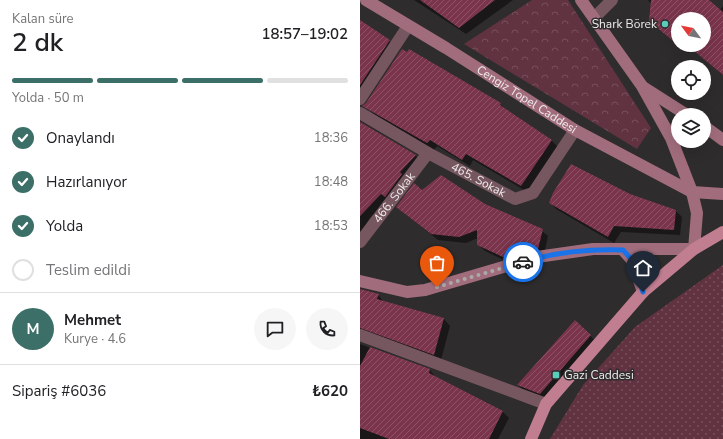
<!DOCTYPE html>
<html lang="tr">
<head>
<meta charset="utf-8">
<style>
	body { margin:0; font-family:"Nunito Sans",sans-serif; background:#f6f6f6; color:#202124; height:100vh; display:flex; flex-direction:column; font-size:15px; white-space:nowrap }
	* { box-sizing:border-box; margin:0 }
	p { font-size:13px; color:#757577 }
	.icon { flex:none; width:22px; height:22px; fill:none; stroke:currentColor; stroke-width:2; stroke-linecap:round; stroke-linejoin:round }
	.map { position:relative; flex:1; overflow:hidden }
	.details { display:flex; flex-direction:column; background:#fff; width:360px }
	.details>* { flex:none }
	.needle { width:26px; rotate:302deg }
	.buttons { position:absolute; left:311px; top:12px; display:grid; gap:8px }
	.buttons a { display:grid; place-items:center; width:40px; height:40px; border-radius:50%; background:#fff; box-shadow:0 4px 16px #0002; font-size:20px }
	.pin { position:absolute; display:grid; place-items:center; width:34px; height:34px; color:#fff; margin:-41px -17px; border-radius:50% 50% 50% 0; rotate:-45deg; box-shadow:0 0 4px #0007 }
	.pin .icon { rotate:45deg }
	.courier { position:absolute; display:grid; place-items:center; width:40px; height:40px; margin:-20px; border:3px solid #1a73e8; border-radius:50%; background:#fff; color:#222; box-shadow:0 1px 5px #0007 }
	.headline em { font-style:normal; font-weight:600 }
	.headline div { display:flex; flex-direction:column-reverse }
	.headline { display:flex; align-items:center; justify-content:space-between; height:68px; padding:0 12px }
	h1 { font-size:26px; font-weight:600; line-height:30px }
	.bar { display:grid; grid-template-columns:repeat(4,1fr); gap:6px 4px; align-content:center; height:48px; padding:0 12px }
	.bar i { height:5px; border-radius:3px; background:#e0e0e0 }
	.bar .active { background:#3b6f68 }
	.bar p { grid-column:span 4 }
	.line { display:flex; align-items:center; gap:10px; padding:0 12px; border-top:1px solid #e0e0e0 }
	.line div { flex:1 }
	.round { display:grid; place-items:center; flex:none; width:42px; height:42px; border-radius:21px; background:#f6f6f6 }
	ol { padding:0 12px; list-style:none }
	li { display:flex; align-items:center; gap:12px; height:44px }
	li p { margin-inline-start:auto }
	li .icon { padding:4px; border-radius:50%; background:#3b6f68; color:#fff; stroke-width:4 }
	li:last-child { color:#757577 }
	li i { width:22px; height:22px; border:2px solid #e0e0e0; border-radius:50% }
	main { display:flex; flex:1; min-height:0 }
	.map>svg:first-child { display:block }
	.grass { fill:url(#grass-dots) }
	.park { fill:url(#park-crowns) }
	.shadow { fill:#0007 }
	.building { fill:url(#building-hatch) }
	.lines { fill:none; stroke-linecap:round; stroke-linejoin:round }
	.street { stroke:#77575f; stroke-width:12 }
	.secondary { stroke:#a16d7c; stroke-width:12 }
	.primary { stroke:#c17e91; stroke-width:12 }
	.done { stroke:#aba9a9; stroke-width:4; stroke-dasharray:0 7.2 }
	.route { stroke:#1a73e8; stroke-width:5 }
	.poi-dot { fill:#5bcebb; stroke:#2f2c2d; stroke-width:1.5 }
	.labels { text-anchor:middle; stroke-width:3; stroke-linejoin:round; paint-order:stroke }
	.poi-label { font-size:12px; fill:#eeecec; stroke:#2f2c2d; text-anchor:end }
	.street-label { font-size:12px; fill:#eeecec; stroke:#2f2c2d }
</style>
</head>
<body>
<main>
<section class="details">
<div class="headline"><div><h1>2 dk</h1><p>Kalan süre</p></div><em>18:57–19:02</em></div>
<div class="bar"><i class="active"></i><i class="active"></i><i class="active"></i><i></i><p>Yolda · 50 m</p></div>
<ol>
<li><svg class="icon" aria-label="check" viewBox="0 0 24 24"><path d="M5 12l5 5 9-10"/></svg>Onaylandı<p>18:36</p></li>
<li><svg class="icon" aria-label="check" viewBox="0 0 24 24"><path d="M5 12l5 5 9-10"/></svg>Hazırlanıyor<p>18:48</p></li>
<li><svg class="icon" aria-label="check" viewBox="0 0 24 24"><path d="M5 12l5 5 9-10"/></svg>Yolda<p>18:53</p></li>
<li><i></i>Teslim edildi</li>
</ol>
<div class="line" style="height:72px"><b class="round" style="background:#3b6f68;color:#fff">M</b><div><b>Mehmet</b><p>Kurye · 4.6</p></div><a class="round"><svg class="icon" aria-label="chat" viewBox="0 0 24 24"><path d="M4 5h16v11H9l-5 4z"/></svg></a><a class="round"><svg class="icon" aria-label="phone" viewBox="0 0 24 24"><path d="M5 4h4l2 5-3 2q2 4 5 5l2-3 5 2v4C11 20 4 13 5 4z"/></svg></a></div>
<div class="line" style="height:52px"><div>Sipariş #6036</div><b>₺620</b></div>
</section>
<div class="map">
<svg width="363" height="439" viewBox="0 0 363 439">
	<defs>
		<pattern id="grass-dots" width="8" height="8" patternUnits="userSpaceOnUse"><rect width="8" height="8" fill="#613240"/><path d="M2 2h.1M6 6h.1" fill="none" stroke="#78505c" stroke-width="1.8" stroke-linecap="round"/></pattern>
		<pattern id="park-crowns" width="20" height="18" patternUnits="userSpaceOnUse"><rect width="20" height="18" fill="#613240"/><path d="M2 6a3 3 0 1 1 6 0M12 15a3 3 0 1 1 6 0" fill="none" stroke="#78505c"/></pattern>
		<pattern id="building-hatch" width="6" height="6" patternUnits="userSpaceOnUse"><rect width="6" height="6" fill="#7a344c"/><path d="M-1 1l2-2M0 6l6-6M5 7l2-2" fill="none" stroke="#8d5266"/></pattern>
	</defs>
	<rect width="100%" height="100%" fill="#2f2c2d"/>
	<path class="grass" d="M363,265V439H190L223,385L275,327Z"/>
	<path class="park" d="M172,0H208L291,128L277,149L104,44Z"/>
	<g class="shadow">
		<path d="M54,0H153L106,34Z"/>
		<path d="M288,0H348L360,10L363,6V75L334,50L328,53L319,45H344V19H318V44Z"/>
		<path d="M0,22L29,41L37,49L0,99Z"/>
		<path d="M140,104L147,111L191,140L198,147L170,190H164L113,160L110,166L77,146L74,150L14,114L7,107Z"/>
		<path d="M0,123L56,156L62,162L9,219L0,237Z"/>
		<path d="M62,191L124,204L181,230L188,236L184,255L150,263L125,251L118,244V238L106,243L78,240L44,213Z"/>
		<path d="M270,195L316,211L322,217L320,235L261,232L254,243L196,209L190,202Z"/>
		<path d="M0,290L18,295L24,302L84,319L90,326L81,360L0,340Z"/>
		<path d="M215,322L239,344L189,402L167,394L158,385Z"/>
		<path d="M0,344L70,370L76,378L143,412L149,418L138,439H0Z"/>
	</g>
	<g class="building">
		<path d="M60,0H135L99,28Z"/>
		<path d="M291,0H349L363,12V75L327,45H344V19H318V45L289,21Z"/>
		<path d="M0,20L30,40L0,85Z"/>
		<path d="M42,49L47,52L49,49L141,103L140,105L192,140L161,186L106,154L102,160L70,140L67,143L2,106L6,103Z"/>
		<path d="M0,122L56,155L40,172L42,174L25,197L21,194L0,216Z"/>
		<path d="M211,164L270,194L316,210L314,230L254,226L248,237L189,203L193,193Z"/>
		<path d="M81,175L125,204L183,229L178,249L143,257L117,245V230L99,237L71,234L36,207L54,183L62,190Z"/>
		<path d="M0,289L19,294L17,299L84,318L74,355L0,328Z"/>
		<path d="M215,320L231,335L180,394L157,385Z"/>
		<path d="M10,347L70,369L69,373L143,411L129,439H29L0,428V366Z"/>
	</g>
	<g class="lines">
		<g class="street">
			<path d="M234,18L252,0"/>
			<path d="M0,99L48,26"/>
			<path id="s1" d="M0,113L68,153L155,199L173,193L215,130"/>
			<path id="s2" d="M0,242L68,153"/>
			<path d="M0,335L186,404"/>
		</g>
		<g class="secondary">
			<path id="s3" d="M6,0L86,48L215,130L332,192L363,194"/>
			<path d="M283,87L327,115"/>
			<path d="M344,126L363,140"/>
			<path d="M263,250L272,260L283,292"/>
			<path d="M0,281L47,292L65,290L177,257L233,249H334L337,213L332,192L311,138L282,86L221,0"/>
		</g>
		<path class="primary" d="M171,439L186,404L283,292L334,249L363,232"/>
	</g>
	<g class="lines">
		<path class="done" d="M77,287L163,262"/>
		<path class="route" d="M163,262C195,252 229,249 263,250L272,260L283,292"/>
	</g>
	<g class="poi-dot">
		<circle cx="305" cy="24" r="4"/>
		<rect x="192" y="371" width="8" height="8" rx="2"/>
	</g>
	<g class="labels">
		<g class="poi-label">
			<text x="297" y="28">Shark Börek</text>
			<text x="204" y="379" text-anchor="start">Gazi Caddesi</text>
		</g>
		<g class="street-label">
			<text dy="4" stroke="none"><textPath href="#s3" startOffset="189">Cengiz Topel Caddesi</textPath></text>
			<text dy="4" stroke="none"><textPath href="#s1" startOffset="136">465. Sokak</textPath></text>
			<text dy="4" stroke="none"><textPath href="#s2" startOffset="56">466. Sokak</textPath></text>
		</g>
	</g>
</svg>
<div class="buttons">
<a><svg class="needle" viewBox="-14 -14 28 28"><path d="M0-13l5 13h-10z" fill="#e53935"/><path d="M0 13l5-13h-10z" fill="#757577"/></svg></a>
<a><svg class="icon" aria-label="locate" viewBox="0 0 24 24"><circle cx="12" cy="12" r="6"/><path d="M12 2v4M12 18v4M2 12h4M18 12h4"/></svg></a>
<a><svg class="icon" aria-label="layers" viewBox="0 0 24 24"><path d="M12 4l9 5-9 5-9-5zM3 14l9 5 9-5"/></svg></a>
</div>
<div class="pin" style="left:77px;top:287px;background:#ea580c"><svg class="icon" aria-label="bag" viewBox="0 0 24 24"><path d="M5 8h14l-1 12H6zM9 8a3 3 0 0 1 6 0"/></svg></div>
<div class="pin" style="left:283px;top:292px;background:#1f2937"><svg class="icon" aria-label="home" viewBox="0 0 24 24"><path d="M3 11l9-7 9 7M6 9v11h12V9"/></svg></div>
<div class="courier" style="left:163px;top:262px"><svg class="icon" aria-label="car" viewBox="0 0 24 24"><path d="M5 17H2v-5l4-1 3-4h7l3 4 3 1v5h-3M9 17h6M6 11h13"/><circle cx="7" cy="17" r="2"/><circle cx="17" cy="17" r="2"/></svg></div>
</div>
</main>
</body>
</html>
